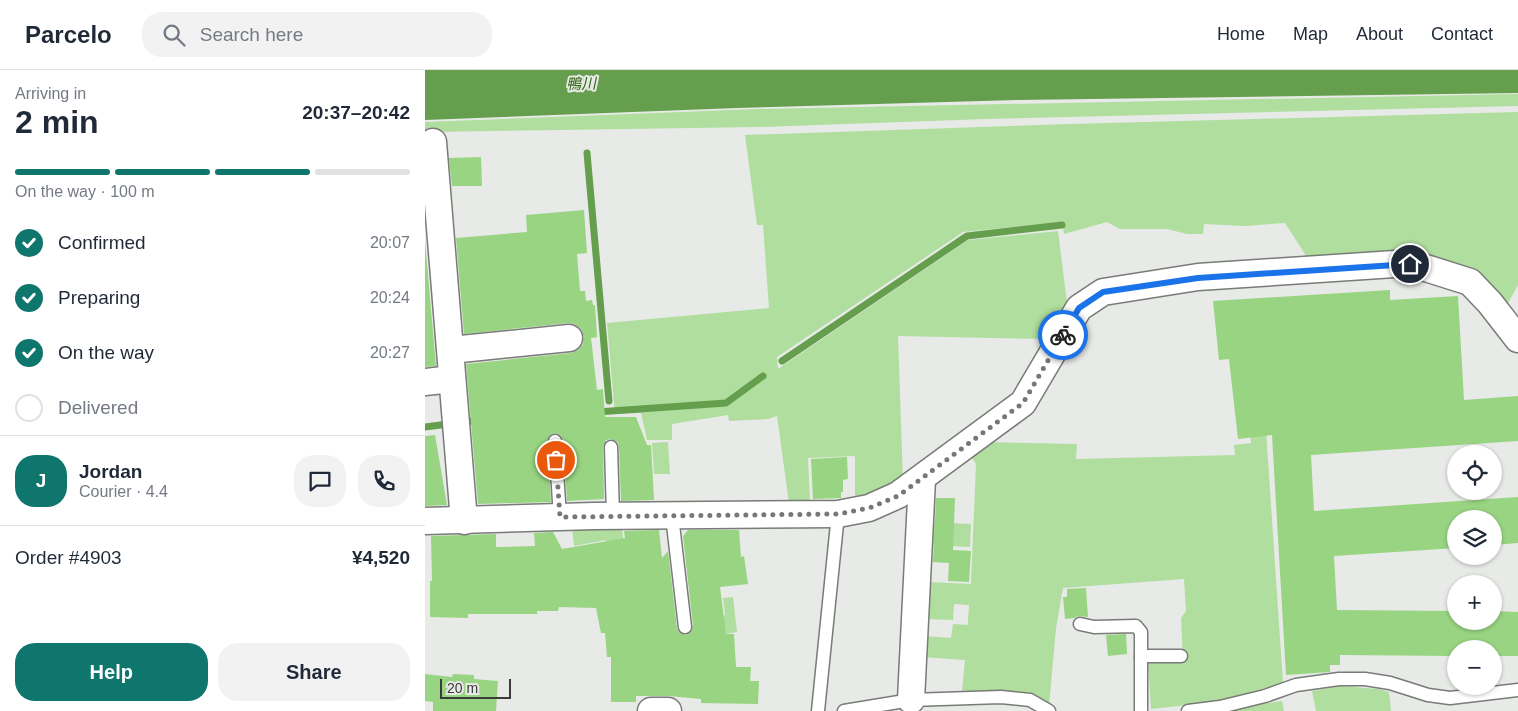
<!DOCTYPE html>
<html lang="en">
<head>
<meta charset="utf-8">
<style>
	body { margin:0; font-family:Helvetica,"Noto Sans JP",sans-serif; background:#f2f2f3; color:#1f2937; height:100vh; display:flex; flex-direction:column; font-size:19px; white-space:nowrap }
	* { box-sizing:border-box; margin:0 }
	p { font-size:16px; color:#747a83 }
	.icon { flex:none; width:28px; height:28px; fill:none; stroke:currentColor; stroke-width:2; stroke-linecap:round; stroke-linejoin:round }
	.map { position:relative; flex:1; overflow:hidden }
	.panel { display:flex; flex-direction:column; background:#fff; width:425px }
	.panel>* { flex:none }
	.fabs { position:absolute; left:1022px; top:375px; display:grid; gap:10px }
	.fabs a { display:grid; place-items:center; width:55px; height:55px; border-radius:50%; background:#fff; box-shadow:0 1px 4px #0004; font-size:25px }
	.scale { position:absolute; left:15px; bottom:12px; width:71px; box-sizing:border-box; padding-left:5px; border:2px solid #3a3b3a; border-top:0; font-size:14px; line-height:18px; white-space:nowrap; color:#3a3b3a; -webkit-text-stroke:4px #e7eae6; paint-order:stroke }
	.pin { position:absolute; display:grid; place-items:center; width:42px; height:42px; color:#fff; margin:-21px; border:2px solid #fff; border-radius:50%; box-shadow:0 1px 5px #0007 }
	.courier { position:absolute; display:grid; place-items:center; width:50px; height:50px; margin:-25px; border:4px solid #1a73e8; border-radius:50%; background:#fff; color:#222; box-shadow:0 1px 6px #0007 }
	.summary em { font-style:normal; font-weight:700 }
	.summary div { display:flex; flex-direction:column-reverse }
	.summary { display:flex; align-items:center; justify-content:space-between; height:85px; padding:0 15px }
	h1 { font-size:32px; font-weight:700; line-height:38px }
	.bar { display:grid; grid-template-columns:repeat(4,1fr); gap:8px 5px; align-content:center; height:60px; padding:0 15px }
	.bar i { height:6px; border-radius:4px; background:#e0e1e3 }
	.bar .current { background:#0f766e }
	.bar p { grid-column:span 4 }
	.line { display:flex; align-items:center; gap:12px; padding:0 15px; border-top:1px solid #e0e1e3 }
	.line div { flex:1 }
	.round { display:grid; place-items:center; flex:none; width:52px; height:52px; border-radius:20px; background:#f2f2f3 }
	ol { padding:0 15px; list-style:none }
	li { display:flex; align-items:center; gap:15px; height:55px }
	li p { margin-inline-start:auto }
	li .icon { padding:5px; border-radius:50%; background:#0f766e; color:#fff; stroke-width:4 }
	li:last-child { color:#747a83 }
	li i { width:28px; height:28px; border:2px solid #e0e1e3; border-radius:50% }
	.primary-button { display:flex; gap:10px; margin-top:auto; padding:10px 15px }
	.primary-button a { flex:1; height:58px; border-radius:20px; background:#0f766e; color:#fff; font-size:20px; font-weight:700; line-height:58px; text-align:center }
	.primary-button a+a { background:#f2f2f3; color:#1f2937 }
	header { display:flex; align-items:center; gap:30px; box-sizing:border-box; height:70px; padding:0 25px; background:#fff; border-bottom:1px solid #e0e1e3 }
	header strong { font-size:24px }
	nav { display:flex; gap:28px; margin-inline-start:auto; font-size:18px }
	.search { width:350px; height:45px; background:#f2f2f3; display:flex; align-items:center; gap:12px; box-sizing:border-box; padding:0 18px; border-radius:20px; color:#747a83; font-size:19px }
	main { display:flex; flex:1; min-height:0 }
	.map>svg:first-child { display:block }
	.green { fill:#b0de9e }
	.water { fill:#659e4d }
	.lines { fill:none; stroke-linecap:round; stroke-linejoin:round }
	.stream { stroke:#659e4d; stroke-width:7 }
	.building { fill:#98d481 }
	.service-casing { stroke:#787b77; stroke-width:15 }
	.minor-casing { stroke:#787b77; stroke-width:29 }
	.service { stroke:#fff; stroke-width:12 }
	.minor { stroke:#fff; stroke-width:26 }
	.done { stroke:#777876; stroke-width:5; stroke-dasharray:0 9 }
	.route { stroke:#1a73e8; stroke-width:6 }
	.labels { text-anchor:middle; stroke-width:4; stroke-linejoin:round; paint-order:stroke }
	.water-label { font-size:15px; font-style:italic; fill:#2e6410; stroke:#e7eae6 }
</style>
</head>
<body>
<header>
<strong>Parcelo</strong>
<div class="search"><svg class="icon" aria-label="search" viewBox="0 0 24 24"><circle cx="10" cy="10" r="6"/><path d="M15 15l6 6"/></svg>Search here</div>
<nav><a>Home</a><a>Map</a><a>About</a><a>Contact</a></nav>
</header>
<main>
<section class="panel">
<div class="summary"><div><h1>2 min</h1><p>Arriving in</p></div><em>20:37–20:42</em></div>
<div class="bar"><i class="current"></i><i class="current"></i><i class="current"></i><i></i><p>On the way · 100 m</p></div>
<ol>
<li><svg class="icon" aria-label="check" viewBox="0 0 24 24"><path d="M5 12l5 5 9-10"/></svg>Confirmed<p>20:07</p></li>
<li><svg class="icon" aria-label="check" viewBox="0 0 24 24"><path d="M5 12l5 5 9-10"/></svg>Preparing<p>20:24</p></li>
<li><svg class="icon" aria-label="check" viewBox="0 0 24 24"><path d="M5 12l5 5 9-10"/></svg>On the way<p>20:27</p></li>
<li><i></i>Delivered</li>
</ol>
<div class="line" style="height:90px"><b class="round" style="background:#0f766e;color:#fff">J</b><div><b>Jordan</b><p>Courier · 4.4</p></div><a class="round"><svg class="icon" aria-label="chat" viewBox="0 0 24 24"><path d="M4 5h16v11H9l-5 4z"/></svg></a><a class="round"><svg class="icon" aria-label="phone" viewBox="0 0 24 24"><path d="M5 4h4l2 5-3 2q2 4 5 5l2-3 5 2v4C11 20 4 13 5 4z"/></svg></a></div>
<div class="line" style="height:65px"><div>Order #4903</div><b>¥4,520</b></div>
<div class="primary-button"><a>Help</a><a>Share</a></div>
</section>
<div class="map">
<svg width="1093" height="641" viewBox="0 0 1093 641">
	<rect width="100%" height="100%" fill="#e7eae6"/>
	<g class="green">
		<path d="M1093,24V36L561,49L334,57L0,62V52L332,39Z"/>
		<path d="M1093,42V215L1082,235L1056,208L880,194V184L860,153L819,156L779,154L778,164H762L742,159H695L682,152L639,164L637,152L538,162L352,287L353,299L543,170L633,161L642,233L621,269L473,266L478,412L430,431V386L383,388L385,433H364L352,346L343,349L304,351L303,345L247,354V370H222L216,343L190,344L182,253L344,238L338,155H332L320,65L646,54Z"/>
		<path d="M836,286L858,613L790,632L726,639L723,589L758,588L756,548L761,541L759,509L638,518L631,558L624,636L604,622H537L540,590L497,587L499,566L526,568L528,554L543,555L541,581L544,535L529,534L528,550L500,549L502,512L546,514L551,394L547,388L562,372L652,374L651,389L810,385L809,375L826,373L819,288Z"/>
		<path d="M243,372L245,404H229L227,373Z"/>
		<path d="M505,452L546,454L545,477L504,475Z"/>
		<path d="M162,456L197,460L206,526L185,500L181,470L149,476L147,457Z"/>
		<path d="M308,527L312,562L299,564L297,546L300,545L298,528Z"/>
		<path d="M916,616L953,619L964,622L966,641H891L887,621Z"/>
		<path d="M857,631L859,641H793Z"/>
	</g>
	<path class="water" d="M0,0H1093V23L592,30L312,38L0,50Z"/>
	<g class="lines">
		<g class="stream">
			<path d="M162,83L184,331"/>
			<path d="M357,291L542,166L637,155"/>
			<path d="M172,342L301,333L338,306"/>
			<path d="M0,357L54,350"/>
		</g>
	</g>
	<g class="building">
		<path d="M56,87L57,116H27L24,88Z"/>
		<path d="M159,140L162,183L152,184L155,221H160L161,231L167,230L168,235H170L172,267L166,268L172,320L178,319L180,347H211L222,375H226L229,430L196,431L194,377L193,372L186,369L181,370L178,377L179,429L142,431L138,370L136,366L130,363L125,365L122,372L126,432L53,434L41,294L146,283L153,280L158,274L159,267L156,259L150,254L143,253L39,264L31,168L102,162L101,145Z"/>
		<path d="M0,171L11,296L0,297Z"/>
		<path d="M965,220V230L1033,226L1039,330L1093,326V371L886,385L889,441L1093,427V473L1069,475V449H1031V478L909,486L912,540L1031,541V551H1069V541L1093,542V586H1069V579H1031V586L915,585V595H905V602L861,605L847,365L813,369L804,289L794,290L788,231Z"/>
		<path d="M10,365L22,435L0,436V366Z"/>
		<path d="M422,387L423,409L418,410V422H416V428L388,429L386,389Z"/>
		<path d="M511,428H530L528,480L546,481L544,512L523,511L524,493L508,492Z"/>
		<path d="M234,460L237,488L243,481L252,558L254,562L260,565L265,563L268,556L258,466L263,460H314L316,487L319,486L323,514L295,517L301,564H309L311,597H326L325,611H334L333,634L276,633V629L243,626H211V632H186V587H182L180,563H176L171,538L134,537L133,541H112V544H43V548L5,547V511H7L6,466L71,464V477L110,476L109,463L128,462L137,479L200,468L199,461Z"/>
		<path d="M661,518L663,547L653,546L649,548L640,549L638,527H642V519Z"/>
		<path d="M701,564L702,584L683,586L681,565Z"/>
		<path d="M0,604L27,607L28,604L49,605V609L73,611L71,641H8V632L0,631Z"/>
	</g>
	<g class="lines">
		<defs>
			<g id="service">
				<path d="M130,371L135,447"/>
				<path d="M186,377L188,446"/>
				<path d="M247,446L260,557"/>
				<path d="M655,554L669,557L711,556L716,562V641"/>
				<path d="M716,586H756"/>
				<path d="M393,641L413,444"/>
				<path d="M419,641L486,630L576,627L605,630L624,641"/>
				<path d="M763,641L795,637L840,626L871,615L914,609H940L965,613L1003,625L1025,628L1093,620"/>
			</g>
			<g id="minor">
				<path d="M8,72L39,451"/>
				<path d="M26,280L144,268"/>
				<path d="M0,312L27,309"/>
				<path d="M0,451L169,446L413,444L444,438L473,425L598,333L654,238L678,222L773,207L985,193L1045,212L1065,233L1093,269"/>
				<path d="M486,630L497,409"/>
				<path d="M226,641H243"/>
			</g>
		</defs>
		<use href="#service" class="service-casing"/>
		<use href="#minor" class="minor-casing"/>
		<use href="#service" class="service"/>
		<use href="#minor" class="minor"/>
	</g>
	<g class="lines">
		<path class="done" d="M131,390L135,447L413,444L444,438L473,426L598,333L638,265"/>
		<path class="route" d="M638,265L654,238L678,222L773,208L985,194"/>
	</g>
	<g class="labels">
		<g class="water-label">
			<text transform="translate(156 14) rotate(-2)" y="5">鴨川</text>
		</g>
	</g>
</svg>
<div class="fabs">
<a><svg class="icon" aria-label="locate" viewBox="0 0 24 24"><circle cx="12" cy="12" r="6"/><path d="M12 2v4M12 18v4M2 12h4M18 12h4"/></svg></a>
<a><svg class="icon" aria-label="layers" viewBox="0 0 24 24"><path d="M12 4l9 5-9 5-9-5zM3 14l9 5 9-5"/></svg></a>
<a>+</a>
<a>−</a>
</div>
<div class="scale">20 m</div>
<div class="pin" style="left:131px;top:390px;background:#ea580c"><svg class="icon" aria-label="bag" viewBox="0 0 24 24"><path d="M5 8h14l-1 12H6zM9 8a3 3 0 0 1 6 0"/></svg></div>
<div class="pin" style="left:985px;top:194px;background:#1f2937"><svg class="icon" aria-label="home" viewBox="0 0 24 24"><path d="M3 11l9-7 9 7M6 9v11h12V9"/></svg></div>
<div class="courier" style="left:638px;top:265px"><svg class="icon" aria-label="bike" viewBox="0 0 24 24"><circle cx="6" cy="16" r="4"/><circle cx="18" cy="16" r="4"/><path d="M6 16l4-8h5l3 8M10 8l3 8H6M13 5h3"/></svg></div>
</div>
</main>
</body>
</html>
